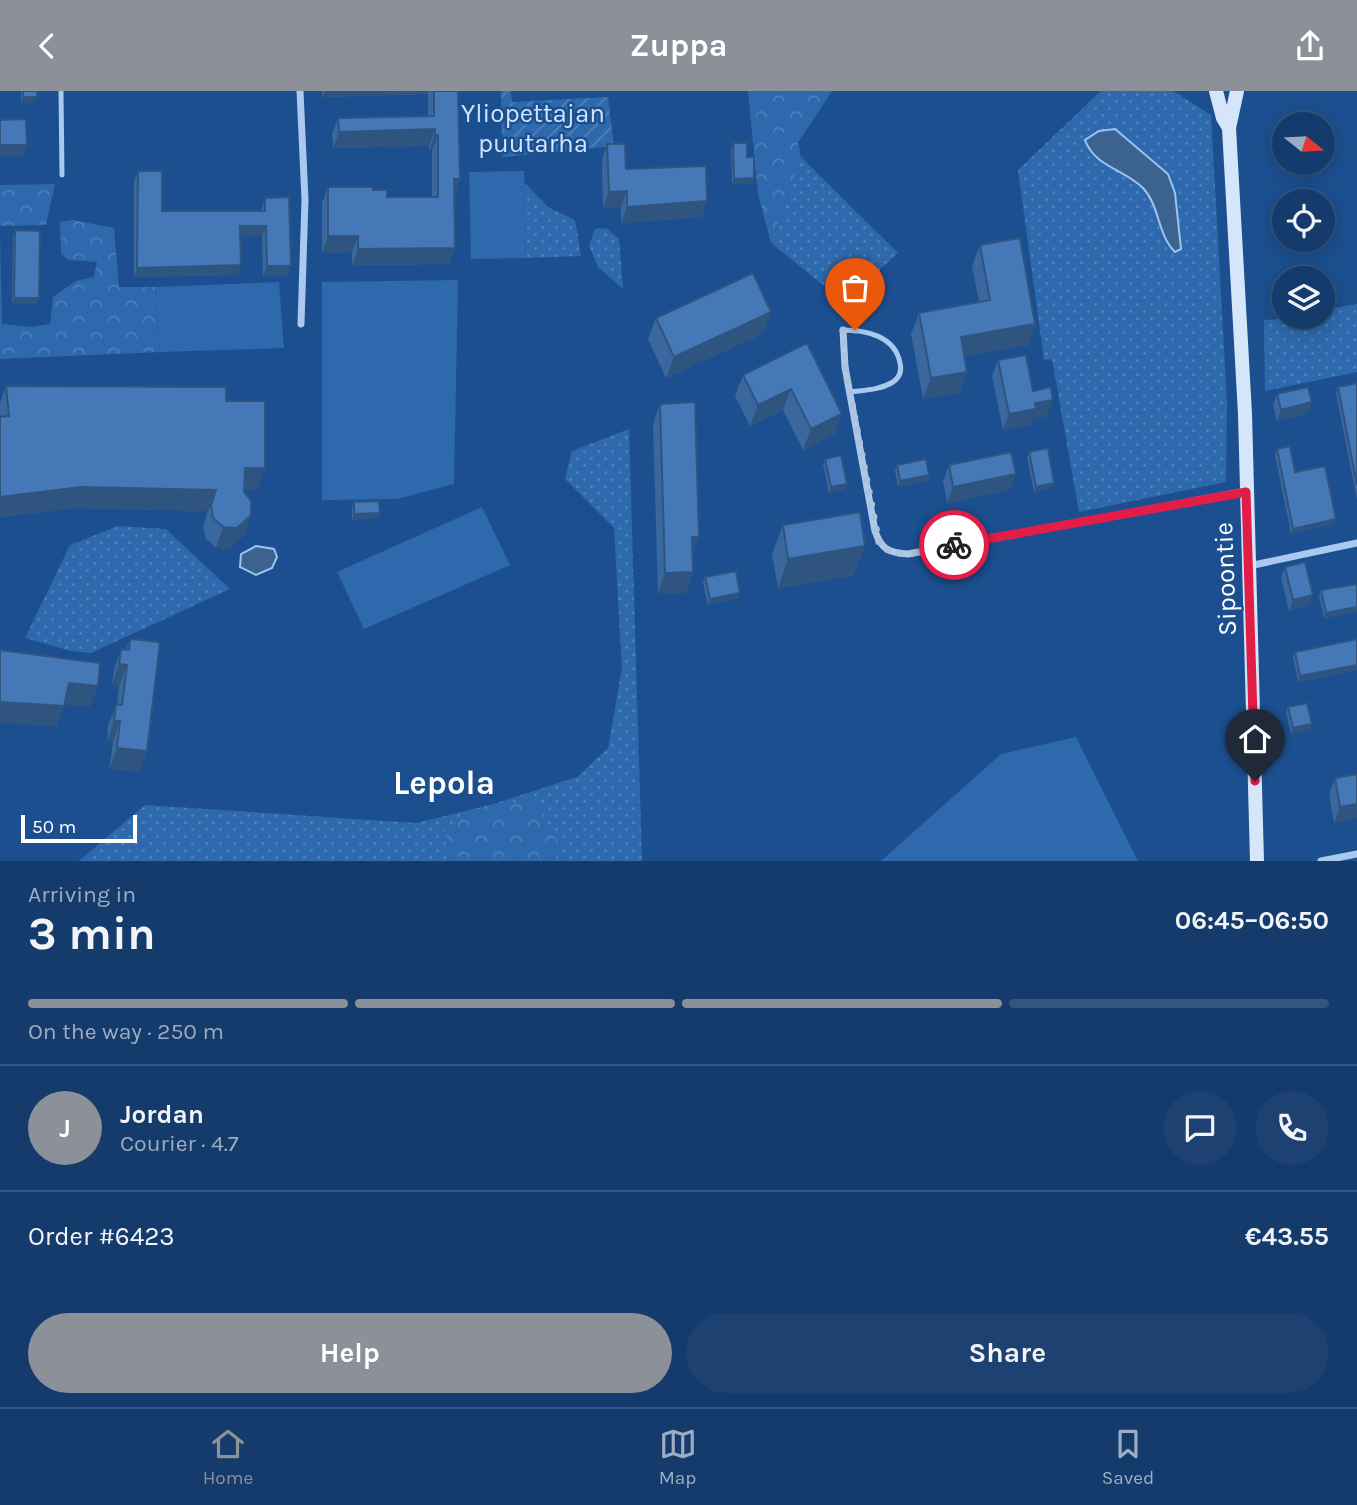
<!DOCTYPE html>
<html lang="en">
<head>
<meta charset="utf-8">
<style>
	body { margin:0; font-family:Karla,sans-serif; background:#1d4271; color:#f1f3f6; height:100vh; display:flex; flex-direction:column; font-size:26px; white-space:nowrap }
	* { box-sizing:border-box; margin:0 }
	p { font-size:23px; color:#9dadc1 }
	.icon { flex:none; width:38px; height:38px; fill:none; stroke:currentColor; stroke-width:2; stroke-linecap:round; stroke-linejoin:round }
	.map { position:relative; height:770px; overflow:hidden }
	.drawer { display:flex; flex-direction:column; background:#143b6b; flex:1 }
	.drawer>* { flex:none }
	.needle { width:46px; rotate:108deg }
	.controls { position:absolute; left:1272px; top:21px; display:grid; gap:14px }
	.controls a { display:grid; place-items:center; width:63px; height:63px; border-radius:50%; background:#143b6b; box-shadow:0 4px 18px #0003,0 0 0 2px #33557e; font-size:35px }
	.scale { position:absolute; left:21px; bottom:18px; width:116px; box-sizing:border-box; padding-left:7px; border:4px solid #fff; border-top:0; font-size:19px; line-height:24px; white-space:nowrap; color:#fff; -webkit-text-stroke:5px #1b4f8f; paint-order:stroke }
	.pin { position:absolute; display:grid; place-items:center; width:60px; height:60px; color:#fff; margin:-72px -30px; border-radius:50% 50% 50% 0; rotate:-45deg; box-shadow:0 0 7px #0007 }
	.pin .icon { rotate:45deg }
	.courier { position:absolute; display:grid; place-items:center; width:70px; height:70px; margin:-35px; border:5px solid #e11d48; border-radius:50%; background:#fff; color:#222; box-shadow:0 2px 9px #0007 }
	.headline em { font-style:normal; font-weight:700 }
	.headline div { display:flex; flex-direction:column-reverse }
	.headline { display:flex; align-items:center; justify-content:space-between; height:119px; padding:0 28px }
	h1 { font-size:46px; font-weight:700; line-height:52px }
	.bar { display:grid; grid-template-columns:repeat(4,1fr); gap:10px 7px; align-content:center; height:84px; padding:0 28px }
	.bar i { height:9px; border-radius:5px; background:#33557e }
	.bar .active { background:#8c9099 }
	.bar p { grid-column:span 4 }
	.line { display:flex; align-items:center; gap:18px; padding:0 28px; border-top:2px solid #33557e }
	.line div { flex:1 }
	.round { display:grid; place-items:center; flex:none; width:74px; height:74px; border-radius:37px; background:#1d4271 }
	.action { display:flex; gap:14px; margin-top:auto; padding:14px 28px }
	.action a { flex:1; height:80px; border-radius:42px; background:#8c9099; color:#fff; font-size:28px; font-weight:700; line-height:80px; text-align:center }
	.action a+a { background:#1d4271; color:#f1f3f6 }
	header { display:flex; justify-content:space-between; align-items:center; height:91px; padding:0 28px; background:#8c9099; color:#fff; font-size:32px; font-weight:700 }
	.tabs { display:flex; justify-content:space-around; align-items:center; height:98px; border-top:2px solid #33557e; background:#143b6b; font-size:19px; color:#9dadc1 }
	.tabs a { display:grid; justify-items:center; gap:4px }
	.tabs .active { color:#8c9099 }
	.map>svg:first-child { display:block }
	.grass { fill:url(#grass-dots) }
	.forest { fill:url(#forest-crowns) }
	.park { fill:#2e69ad }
	.garden { fill:url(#garden-furrows) }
	.water { fill:#3c6290; stroke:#9cc4f0; stroke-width:2 }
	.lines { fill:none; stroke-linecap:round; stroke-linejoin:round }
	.lane { stroke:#a9c9ee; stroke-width:5 }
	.street { stroke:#a9c9ee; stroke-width:7 }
	.secondary { stroke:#d6e6fa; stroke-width:14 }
	.wall { fill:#3a679d }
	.shaded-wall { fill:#305480 }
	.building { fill:#4478b7; stroke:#305480; stroke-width:2 }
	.done { stroke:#afc1d8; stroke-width:7; stroke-dasharray:0 12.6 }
	.route { stroke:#e11d48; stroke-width:9 }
	.labels { text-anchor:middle; stroke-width:5; stroke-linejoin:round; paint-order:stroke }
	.park-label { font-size:26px; fill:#cfe3fa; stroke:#1b4f8f }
	.street-label { font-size:26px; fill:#fff; stroke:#1b4f8f }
	.district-label { font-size:33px; font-weight:bold; fill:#fff; stroke:#1b4f8f }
</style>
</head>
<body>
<header><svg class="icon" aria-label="back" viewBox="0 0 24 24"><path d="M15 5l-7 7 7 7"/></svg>Zuppa<svg class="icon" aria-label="share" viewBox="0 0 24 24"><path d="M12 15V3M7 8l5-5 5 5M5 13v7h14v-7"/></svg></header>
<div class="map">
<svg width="1357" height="770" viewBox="0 0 1357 770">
	<defs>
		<pattern id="grass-dots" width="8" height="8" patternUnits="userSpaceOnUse" patternTransform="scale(1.75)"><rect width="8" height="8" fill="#2e69ad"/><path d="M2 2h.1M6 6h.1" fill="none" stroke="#4d80b9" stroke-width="1.8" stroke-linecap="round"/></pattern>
		<pattern id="forest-crowns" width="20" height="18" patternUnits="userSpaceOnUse" patternTransform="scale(1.75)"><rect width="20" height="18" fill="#2e69ad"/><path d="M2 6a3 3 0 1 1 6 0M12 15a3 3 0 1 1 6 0" fill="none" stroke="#4d80b9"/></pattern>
		<pattern id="garden-furrows" width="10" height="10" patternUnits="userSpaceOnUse" patternTransform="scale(1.75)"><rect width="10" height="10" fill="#2e69ad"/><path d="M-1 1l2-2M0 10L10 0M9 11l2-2" fill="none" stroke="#4d80b9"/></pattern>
	</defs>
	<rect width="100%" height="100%" fill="#1b4f8f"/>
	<g class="grass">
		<path d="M1101,0H1173L1211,24L1227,312L1226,391L1079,421L1052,268L1044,269L1018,79Z"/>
		<path d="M801,66L898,162L844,211L771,152Z"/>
		<path d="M524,91L548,116L575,129L581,165L526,167Z"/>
		<path d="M606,137L619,148L623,198L598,176L589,155L595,138Z"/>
		<path d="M1357,213V281L1265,300L1264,229L1323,226V219Z"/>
		<path d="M629,338L642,770H79L145,714L416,732L490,714L577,686L608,657L622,577L614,437L565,388L572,360Z"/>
		<path d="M118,435L166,438L230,498L91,562L71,560L25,547L70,454Z"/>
	</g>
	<g class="forest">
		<path d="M748,0H832L798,52L801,66L771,152L758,103Z"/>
		<path d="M55,93L46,134L0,135V94Z"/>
		<path d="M73,129L114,137L119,196H155L160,261L0,268V143L2,233L31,236L50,233L53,206L76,190L94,186L97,171L69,169L61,163L60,131Z"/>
		<path d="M534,708L557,751L556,770H450L444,737L485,715Z"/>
	</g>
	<g class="park">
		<path d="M524,80L526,167L471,168L469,81Z"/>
		<path d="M458,189L454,393L397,408L322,409V191Z"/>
		<path d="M279,191L284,257L160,261L155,196Z"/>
		<path d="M482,416L510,474L364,538L337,481Z"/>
		<path d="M1076,646L1138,770H881L1001,663Z"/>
	</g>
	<path class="garden" d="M501,0H511L512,11L608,6L614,55L502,66Z"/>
	<g class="water">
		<path d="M1115,38L1168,83L1175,102L1181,158L1175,161C1157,143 1160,115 1143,97C1124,78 1095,76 1085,49L1099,40Z"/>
		<path d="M256,455L274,458L277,466L272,477L256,484L240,476L241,463Z"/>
	</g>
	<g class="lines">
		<g class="lane">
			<path d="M61,0L62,84"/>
			<path d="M843,239C866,239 895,245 900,272C902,280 900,286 893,291C880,299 864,299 850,301"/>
		</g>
		<g class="street">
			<path d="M300,0L305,109L301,233"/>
			<path d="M843,239L845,276L875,440C881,458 889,462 908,463L1246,400"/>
			<path d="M1249,475L1357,452"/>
			<path d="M1321,770L1357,763"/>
		</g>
		<g class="secondary">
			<path d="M1216,0L1223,27L1229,37"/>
			<path d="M1237,0L1229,37L1245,323L1257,770"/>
		</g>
	</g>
	<g class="wall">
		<path d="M21,0H37V6L35,11L21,12Z"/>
		<path d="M322,0H458L454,104L455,157L449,173L352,174V161L322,162V112L328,96L373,99L387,106H432V60H429V55L333,57L332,43L338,27L428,25V3L322,6Z"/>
		<path d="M733,52L747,66L754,87L752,93H732L731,58Z"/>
		<path d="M607,53L626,78L702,126L621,132V116L603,117L602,69Z"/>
		<path d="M138,80L162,120H261L265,107L287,185H263L262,145H241L238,184L134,186V90Z"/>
		<path d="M15,139L37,213H12L13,145Z"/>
		<path d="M980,154L1035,233L1028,254L965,265L960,302L923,308L911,243L919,222L979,211L972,175Z"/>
		<path d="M656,227L764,242L666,287L648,248Z"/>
		<path d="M807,252L842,323L834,343L803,359L783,319L750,335L735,305L743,284Z"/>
		<path d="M998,269L1033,300L1047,325L1033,328L1030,334L1003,339L992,285Z"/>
		<path d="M1357,292V409L1336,302L1338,296Z"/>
		<path d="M6,295L226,310L265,377L257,398H244L251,424L244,444L229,458L216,457L206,448L203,435L208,420L74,417L0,426V312Z"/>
		<path d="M1277,303L1308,322L1277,330L1273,314Z"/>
		<path d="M660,313L693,481L686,502H658L653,333Z"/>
		<path d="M1277,358L1295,381L1336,428L1334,433L1291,443L1275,364Z"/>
		<path d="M1029,361L1052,397L1034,401L1027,366Z"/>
		<path d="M825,368L845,398L829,402L823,373Z"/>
		<path d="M897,374L929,384L927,390L898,396L895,380Z"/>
		<path d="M949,374L1010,399L947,412L943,390Z"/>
		<path d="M354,411L380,422L378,427L352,429V416Z"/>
		<path d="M783,434L854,484L778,497L772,463Z"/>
		<path d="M1285,476L1309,514L1289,520L1281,487Z"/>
		<path d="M705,486L740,502L738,507L708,514L703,492Z"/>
		<path d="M1357,493V521L1324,527L1319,505L1321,499Z"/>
		<path d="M130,548L140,681L109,678L113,651H107L108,634L117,613L119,595L112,594L114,579L121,558H126Z"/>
		<path d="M1357,548V579L1298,591L1293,566L1295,561Z"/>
		<path d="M1288,616L1312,633L1310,639L1291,643L1286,621Z"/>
		<path d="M1357,683V727L1334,732L1329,703L1335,687Z"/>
	</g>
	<g class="shaded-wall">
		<path d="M325,0H429L428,3L322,6Z"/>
		<path d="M23,6H37L35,11L21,12Z"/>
		<path d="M435,38L429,55L333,57L339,41Z"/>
		<path d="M435,44H438L432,60H429Z"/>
		<path d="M0,54H27L23,65H0Z"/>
		<path d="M754,87L752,93H732L734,88Z"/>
		<path d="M454,88H460L455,104Z"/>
		<path d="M627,100L621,116L603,117L609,101Z"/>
		<path d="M707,110L702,126L621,132L627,116Z"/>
		<path d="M240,135H266L262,145H237Z"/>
		<path d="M328,145H358L352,161L322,162Z"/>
		<path d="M455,157L449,173L352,174L358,158Z"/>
		<path d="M241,174L238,184L134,186L137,177Z"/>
		<path d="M267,175H291L287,185H263Z"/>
		<path d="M14,207H39L37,213H12Z"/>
		<path d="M771,221L764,242L666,287L674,266Z"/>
		<path d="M1035,233L1028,254L954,267L961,246Z"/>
		<path d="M967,281L960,302L923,308L931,287Z"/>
		<path d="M791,298L783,319L750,335L758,314Z"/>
		<path d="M1053,309L1047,325L1033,328L1030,334L1003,339L1009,323L1035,312Z"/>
		<path d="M1312,311L1308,322L1277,330L1281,319Z"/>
		<path d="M842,323L834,343L803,359L811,338Z"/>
		<path d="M245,377H265L257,398H237Z"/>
		<path d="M1016,383L1010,399L947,412L953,396Z"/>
		<path d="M929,384L927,390L898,396L900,390Z"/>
		<path d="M1054,392L1052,397L1034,401L1036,396Z"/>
		<path d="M847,393L845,398L829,402L831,396Z"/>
		<path d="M81,396L216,399L208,420L74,417L0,426V406Z"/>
		<path d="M380,422L378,427L352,429L354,423Z"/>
		<path d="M251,424L244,444L229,458L216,457L223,436Z"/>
		<path d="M1336,428L1334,433L1291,443L1293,438Z"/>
		<path d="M692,446H699L691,467Z"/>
		<path d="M865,455L854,484L778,497L788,468Z"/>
		<path d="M693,481L686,502H658L665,482Z"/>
		<path d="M740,502L738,507L708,514L710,508Z"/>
		<path d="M1313,504L1309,514L1289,520L1293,509Z"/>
		<path d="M1357,516V521L1324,527L1326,522Z"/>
		<path d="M119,573L127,574L119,595L112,594Z"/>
		<path d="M1357,574V579L1298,591L1300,585Z"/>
		<path d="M69,592L98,595L90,616L62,613Z"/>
		<path d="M0,611L64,615L57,636L0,632Z"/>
		<path d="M114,630H120L113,651H107Z"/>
		<path d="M1312,633L1310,639L1291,643L1293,637Z"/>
		<path d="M117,657L147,660L140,681L109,678Z"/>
		<path d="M1357,713V727L1334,732L1340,716Z"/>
	</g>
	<g class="building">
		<rect x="23" y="0" width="14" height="6"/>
		<path d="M434,0H458L460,88H454L455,157L358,158V145H328V96H373V99H387V106H438V44H435V38L339,41L338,27L434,25Z"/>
		<path d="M26,28L27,54H0V29Z"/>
		<path d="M733,52H747V66H754V87L734,88Z"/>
		<path d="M607,53H625L626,78L706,75L707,110L627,116V100L609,101Z"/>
		<path d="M138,80H162V120H265V107L289,106L291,175H267L266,135H240L241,174L137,177Z"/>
		<path d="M15,139L40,140L39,207H14Z"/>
		<path d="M1020,147L1035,233L961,246L967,281L931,287L919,222L990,209L980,154Z"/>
		<path d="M753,182L771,221L674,266L656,227Z"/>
		<path d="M807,252L842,323L811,338L791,298L758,314L743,284Z"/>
		<path d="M1026,264L1033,300L1051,296L1053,309L1035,312L1036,318L1009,323L998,269Z"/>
		<path d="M1357,292V394L1338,296Z"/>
		<path d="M6,295L226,296V310H265V377H245L244,401L251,410V424L237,437L223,436L213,427L211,414L216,399L81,396L0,406V326L9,325Z"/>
		<path d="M1308,296L1312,311L1281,319L1277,303Z"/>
		<path d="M695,311L699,446H692L693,481L665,482L660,313Z"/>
		<path d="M1290,355L1295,381L1325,375L1336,428L1293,438L1277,358Z"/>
		<path d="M1048,357L1054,392L1036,396L1029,361Z"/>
		<path d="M1011,361L1016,383L953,396L949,374Z"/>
		<path d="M841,364L847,393L831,396L825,368Z"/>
		<path d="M926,368L929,384L900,390L897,374Z"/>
		<path d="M379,410L380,422L354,423V411Z"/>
		<path d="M860,421L865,455L788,468L783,434Z"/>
		<path d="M1305,471L1313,504L1293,509L1285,476Z"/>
		<path d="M736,480L740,502L710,508L705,486Z"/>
		<path d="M1357,493V516L1326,522L1321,499Z"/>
		<path d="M130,548L160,551L147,660L117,657L120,630H114L116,613L122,614L127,574L119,573L121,558L129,559Z"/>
		<path d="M1357,548V574L1300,585L1295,561Z"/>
		<path d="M0,559L100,572L98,595L69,592L64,615L0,611Z"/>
		<path d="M1307,612L1312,633L1293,637L1288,616Z"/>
		<path d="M1357,683V713L1340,716L1335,687Z"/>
	</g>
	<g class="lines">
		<path class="done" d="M855,239H843L845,276L879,452C897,472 931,458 954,454"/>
		<path class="route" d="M954,454L1246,401L1255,690"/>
	</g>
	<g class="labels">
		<g class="park-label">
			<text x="533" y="31">Yliopettajan<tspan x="533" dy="30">puutarha</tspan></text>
		</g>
		<g class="street-label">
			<text transform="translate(1225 488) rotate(-92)" y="9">Sipoontie</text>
		</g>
		<g class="district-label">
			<text x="444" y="703">Lepola</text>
		</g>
	</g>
</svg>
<div class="controls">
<a><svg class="needle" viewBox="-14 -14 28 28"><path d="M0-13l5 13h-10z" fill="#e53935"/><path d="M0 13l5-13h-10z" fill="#9dadc1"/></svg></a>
<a><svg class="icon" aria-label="locate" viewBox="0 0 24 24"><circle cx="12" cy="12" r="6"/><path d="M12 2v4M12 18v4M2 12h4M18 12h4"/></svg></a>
<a><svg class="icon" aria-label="layers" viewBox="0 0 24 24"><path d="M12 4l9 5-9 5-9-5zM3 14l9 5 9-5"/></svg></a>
</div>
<div class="scale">50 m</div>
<div class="pin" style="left:855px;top:239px;background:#ea580c"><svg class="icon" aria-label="bag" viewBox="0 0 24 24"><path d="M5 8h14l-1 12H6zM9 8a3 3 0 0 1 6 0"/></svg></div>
<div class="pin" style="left:1255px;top:690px;background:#1f2937"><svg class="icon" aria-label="home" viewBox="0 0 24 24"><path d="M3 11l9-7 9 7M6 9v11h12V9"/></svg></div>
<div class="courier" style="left:954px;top:454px"><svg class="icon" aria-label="bike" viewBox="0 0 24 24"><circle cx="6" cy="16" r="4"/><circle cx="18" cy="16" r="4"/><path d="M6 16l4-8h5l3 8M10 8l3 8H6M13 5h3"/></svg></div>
</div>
<section class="drawer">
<div class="headline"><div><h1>3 min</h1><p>Arriving in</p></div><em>06:45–06:50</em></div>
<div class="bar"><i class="active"></i><i class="active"></i><i class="active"></i><i></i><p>On the way · 250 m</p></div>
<div class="line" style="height:126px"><b class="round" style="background:#8c9099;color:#fff">J</b><div><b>Jordan</b><p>Courier · 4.7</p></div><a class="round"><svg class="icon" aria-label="chat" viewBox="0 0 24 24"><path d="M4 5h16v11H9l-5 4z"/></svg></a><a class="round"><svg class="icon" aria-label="phone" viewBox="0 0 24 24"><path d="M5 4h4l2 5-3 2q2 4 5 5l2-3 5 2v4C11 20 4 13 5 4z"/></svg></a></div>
<div class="line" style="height:91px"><div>Order #6423</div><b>€43.55</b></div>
<div class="action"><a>Help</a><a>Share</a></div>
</section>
<nav class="tabs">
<a class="active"><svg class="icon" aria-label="home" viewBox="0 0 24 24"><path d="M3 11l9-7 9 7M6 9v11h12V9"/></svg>Home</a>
<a><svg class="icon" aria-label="map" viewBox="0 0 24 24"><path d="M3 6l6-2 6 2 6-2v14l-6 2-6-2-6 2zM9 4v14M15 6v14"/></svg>Map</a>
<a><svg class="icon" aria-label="saved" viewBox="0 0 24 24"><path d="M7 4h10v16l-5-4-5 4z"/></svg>Saved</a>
</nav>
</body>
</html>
